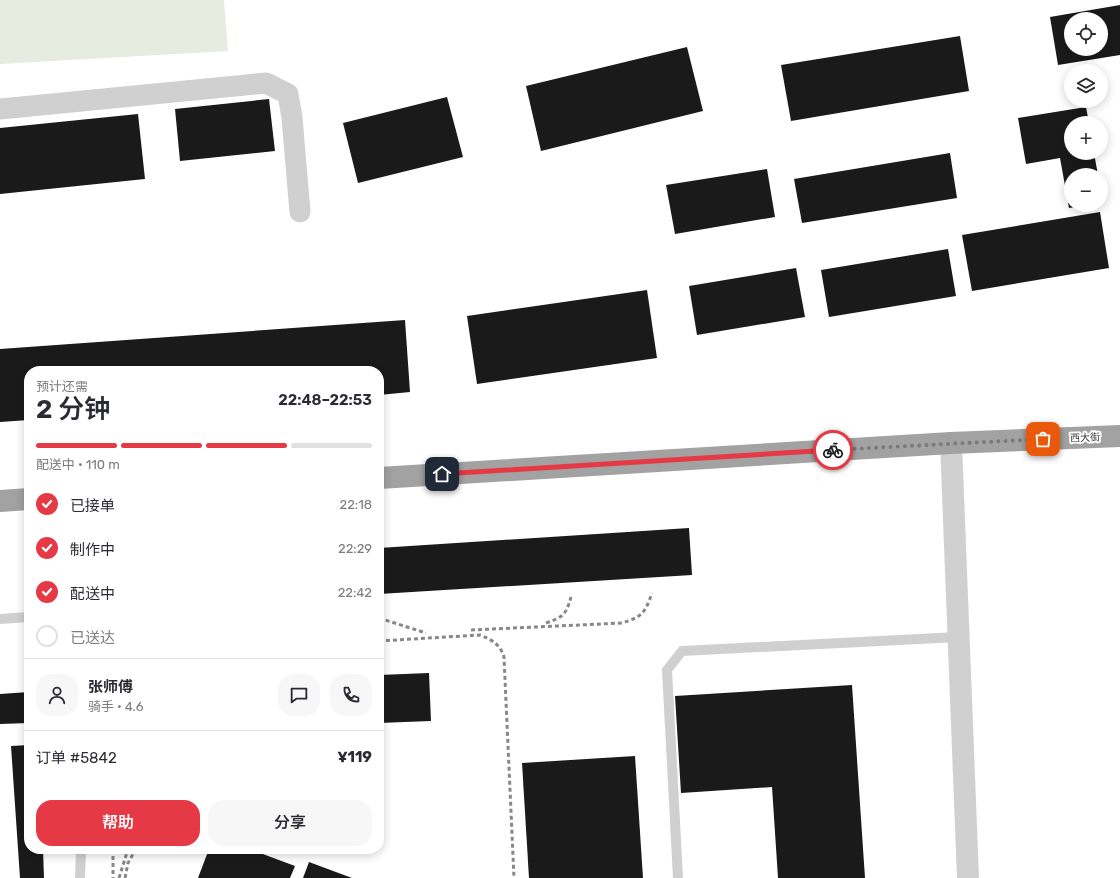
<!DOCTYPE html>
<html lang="zh">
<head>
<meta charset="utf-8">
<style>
	body { margin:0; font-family:Rubik,"Noto Sans SC",sans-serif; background:#f7f7f7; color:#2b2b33; height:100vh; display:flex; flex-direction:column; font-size:15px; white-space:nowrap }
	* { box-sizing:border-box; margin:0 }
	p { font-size:13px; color:#7c7c81 }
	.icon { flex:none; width:22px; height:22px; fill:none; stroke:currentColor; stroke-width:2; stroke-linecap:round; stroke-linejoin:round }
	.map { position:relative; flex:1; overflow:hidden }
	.sheet { position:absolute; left:24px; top:366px; width:360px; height:488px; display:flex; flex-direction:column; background:#fff; border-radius:16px; box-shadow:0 2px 10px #0003 }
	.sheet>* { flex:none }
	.controls { position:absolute; left:1064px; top:12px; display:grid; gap:8px }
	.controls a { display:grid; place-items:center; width:44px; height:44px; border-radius:50%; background:#fff; box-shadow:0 2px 10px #0003; font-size:20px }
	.pin { position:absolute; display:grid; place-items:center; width:34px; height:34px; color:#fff; margin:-17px; border-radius:8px; box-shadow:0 2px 6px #0006 }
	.courier { position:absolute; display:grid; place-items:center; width:40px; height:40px; margin:-20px; border:3px solid #e63946; border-radius:50%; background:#fff; color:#222; box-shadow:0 1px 5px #0007 }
	.head em { font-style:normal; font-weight:600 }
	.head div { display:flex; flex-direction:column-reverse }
	.head { display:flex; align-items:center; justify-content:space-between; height:68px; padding:0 12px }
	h1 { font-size:26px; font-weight:600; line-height:30px }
	.bar { display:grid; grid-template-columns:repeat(4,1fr); gap:6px 4px; align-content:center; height:48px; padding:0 12px }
	.bar i { height:5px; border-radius:3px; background:#e1e1e2 }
	.bar .on { background:#e63946 }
	.bar p { grid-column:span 4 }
	.line { display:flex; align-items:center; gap:10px; padding:0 12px; border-top:1px solid #e1e1e2 }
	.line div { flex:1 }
	.round { display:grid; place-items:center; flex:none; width:42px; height:42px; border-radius:16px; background:#f7f7f7 }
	ol { padding:0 12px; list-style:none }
	li { display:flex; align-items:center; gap:12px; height:44px }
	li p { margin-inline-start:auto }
	li .icon { padding:4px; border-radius:50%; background:#e63946; color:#fff; stroke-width:4 }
	li:last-child { color:#7c7c81 }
	li i { width:22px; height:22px; border:2px solid #e1e1e2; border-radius:50% }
	.cta { display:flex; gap:8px; margin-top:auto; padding:8px 12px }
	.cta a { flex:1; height:46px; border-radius:16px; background:#e63946; color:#fff; font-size:16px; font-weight:600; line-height:46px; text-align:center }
	.cta a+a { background:#f7f7f7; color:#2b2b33 }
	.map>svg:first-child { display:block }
	.green { fill:#e6ecdf }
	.building { fill:#1a1a1a; fill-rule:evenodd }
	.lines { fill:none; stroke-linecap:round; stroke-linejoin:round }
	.service { stroke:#d0d0d0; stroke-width:10 }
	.minor { stroke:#d0d0d0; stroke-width:21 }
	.tertiary { stroke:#d0d0d0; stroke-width:22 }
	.trunk { stroke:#a2a2a2; stroke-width:22 }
	.rail { stroke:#888; stroke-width:3; stroke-dasharray:4 3; stroke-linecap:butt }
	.done { stroke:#7a7a7a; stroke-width:4; stroke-dasharray:0 7.2 }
	.route { stroke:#e63946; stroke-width:5 }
	.labels { text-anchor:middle; stroke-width:4; stroke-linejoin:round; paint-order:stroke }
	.street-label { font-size:10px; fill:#333; stroke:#fff }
</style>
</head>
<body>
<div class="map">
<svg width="1120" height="878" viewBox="0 0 1120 878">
	<rect width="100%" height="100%" fill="#fff"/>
	<path class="green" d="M0,0H224L228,51L0,64Z"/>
	<g class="building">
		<path d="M1120,5V55L1058,65L1050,17ZM1071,19H1101V49H1071Z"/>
		<path d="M960,36L969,91L791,121L781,65Z"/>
		<path d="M687,47L703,111L541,151L526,86Z"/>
		<path d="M447,97L463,157L358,183L343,123Z"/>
		<path d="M269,99L275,151L180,161L175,109Z"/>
		<path d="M1086,107L1089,123H1071V153H1094L1098,175H1071V205L1083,206L1069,208L1060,158L1026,164L1018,118Z"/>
		<path d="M138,114L145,179L0,194V128Z"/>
		<path d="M950,153L957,198L802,223L794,179Z"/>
		<path d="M767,169L775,217L675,234L666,185Z"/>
		<path d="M1100,212L1109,268L972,291L962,235Z"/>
		<path d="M948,249L956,296L829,317L821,270Z"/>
		<path d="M796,268L805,317L697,335L689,286Z"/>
		<path d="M647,290L657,358L477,384L467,316Z"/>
		<path d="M405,320L410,392L379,395V371H29V420L0,422V349Z"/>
		<path d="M689,528L692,575L379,594V548Z"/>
		<path d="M429,673L431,721L379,723V675Z"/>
		<path d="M852,685L865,878H778L772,787L681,793L675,696Z"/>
		<path d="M29,692V723L0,724V694Z"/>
		<path d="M29,745V849H43L44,878H20L11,746Z"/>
		<path d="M635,756L643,878H529L522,763Z"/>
		<path d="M209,849H249L295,866L290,878H198Z"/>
		<path d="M309,862L352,878H303Z"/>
	</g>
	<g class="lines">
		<g class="service">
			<path d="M0,619L29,617"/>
			<path d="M80,878L81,849"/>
			<path d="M678,878L667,670L682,651L958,637"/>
		</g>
		<path class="minor" d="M0,109L266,83L288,94L292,118L300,212"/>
		<path class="tertiary" d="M951,443L968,878"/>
		<g class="trunk">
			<path d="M379,478L951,443L1120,436"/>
			<path d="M0,501L29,499"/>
		</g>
		<g class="rail">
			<path d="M379,618L426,633"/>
			<path d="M546,623C563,617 566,615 571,597"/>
			<path d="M471,630L622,623C642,617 645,613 652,593"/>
			<path d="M379,641L480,635C492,640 500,644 504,657L514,878"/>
			<path d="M113,849V878"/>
			<path d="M119,878L128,849"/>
			<path d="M125,878L128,863L136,849"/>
		</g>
	</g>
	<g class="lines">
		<path class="done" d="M833,450L1043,439"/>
		<path class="route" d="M442,474L833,450"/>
	</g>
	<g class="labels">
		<g class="street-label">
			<text transform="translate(1085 437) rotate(-2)" y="4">西大街</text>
		</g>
	</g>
</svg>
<div class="controls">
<a><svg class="icon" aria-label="locate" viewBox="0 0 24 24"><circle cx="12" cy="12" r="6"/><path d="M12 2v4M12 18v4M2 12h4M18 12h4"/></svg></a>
<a><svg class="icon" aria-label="layers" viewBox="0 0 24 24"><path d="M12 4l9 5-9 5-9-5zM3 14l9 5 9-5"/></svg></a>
<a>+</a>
<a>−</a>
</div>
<div class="pin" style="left:1043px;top:439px;background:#ea580c"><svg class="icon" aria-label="bag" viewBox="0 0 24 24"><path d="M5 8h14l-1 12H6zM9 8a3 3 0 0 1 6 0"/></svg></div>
<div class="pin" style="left:442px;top:474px;background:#1f2937"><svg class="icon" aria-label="home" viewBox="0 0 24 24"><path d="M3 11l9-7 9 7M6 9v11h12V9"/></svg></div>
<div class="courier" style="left:833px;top:450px"><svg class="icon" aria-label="bike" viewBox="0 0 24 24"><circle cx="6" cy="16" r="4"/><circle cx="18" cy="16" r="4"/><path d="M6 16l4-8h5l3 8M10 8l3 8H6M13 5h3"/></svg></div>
<section class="sheet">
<div class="head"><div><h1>2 分钟</h1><p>预计还需</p></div><em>22:48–22:53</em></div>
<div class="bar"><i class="on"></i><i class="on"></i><i class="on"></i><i></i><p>配送中 · 110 m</p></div>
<ol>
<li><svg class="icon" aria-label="check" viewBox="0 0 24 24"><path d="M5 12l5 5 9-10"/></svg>已接单<p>22:18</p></li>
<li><svg class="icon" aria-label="check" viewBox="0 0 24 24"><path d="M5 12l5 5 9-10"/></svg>制作中<p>22:29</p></li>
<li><svg class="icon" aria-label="check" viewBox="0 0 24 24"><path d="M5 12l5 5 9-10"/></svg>配送中<p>22:42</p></li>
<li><i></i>已送达</li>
</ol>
<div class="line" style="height:72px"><a class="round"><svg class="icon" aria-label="person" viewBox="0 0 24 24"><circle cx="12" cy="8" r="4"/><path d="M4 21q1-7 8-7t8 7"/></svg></a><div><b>张师傅</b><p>骑手 · 4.6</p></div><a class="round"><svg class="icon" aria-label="chat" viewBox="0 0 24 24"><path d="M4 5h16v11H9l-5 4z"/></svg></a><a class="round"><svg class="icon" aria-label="phone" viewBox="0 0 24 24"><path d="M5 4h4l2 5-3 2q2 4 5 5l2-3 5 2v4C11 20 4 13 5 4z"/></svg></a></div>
<div class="line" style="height:52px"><div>订单 #5842</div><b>¥119</b></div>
<div class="cta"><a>帮助</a><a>分享</a></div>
</section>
</div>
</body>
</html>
